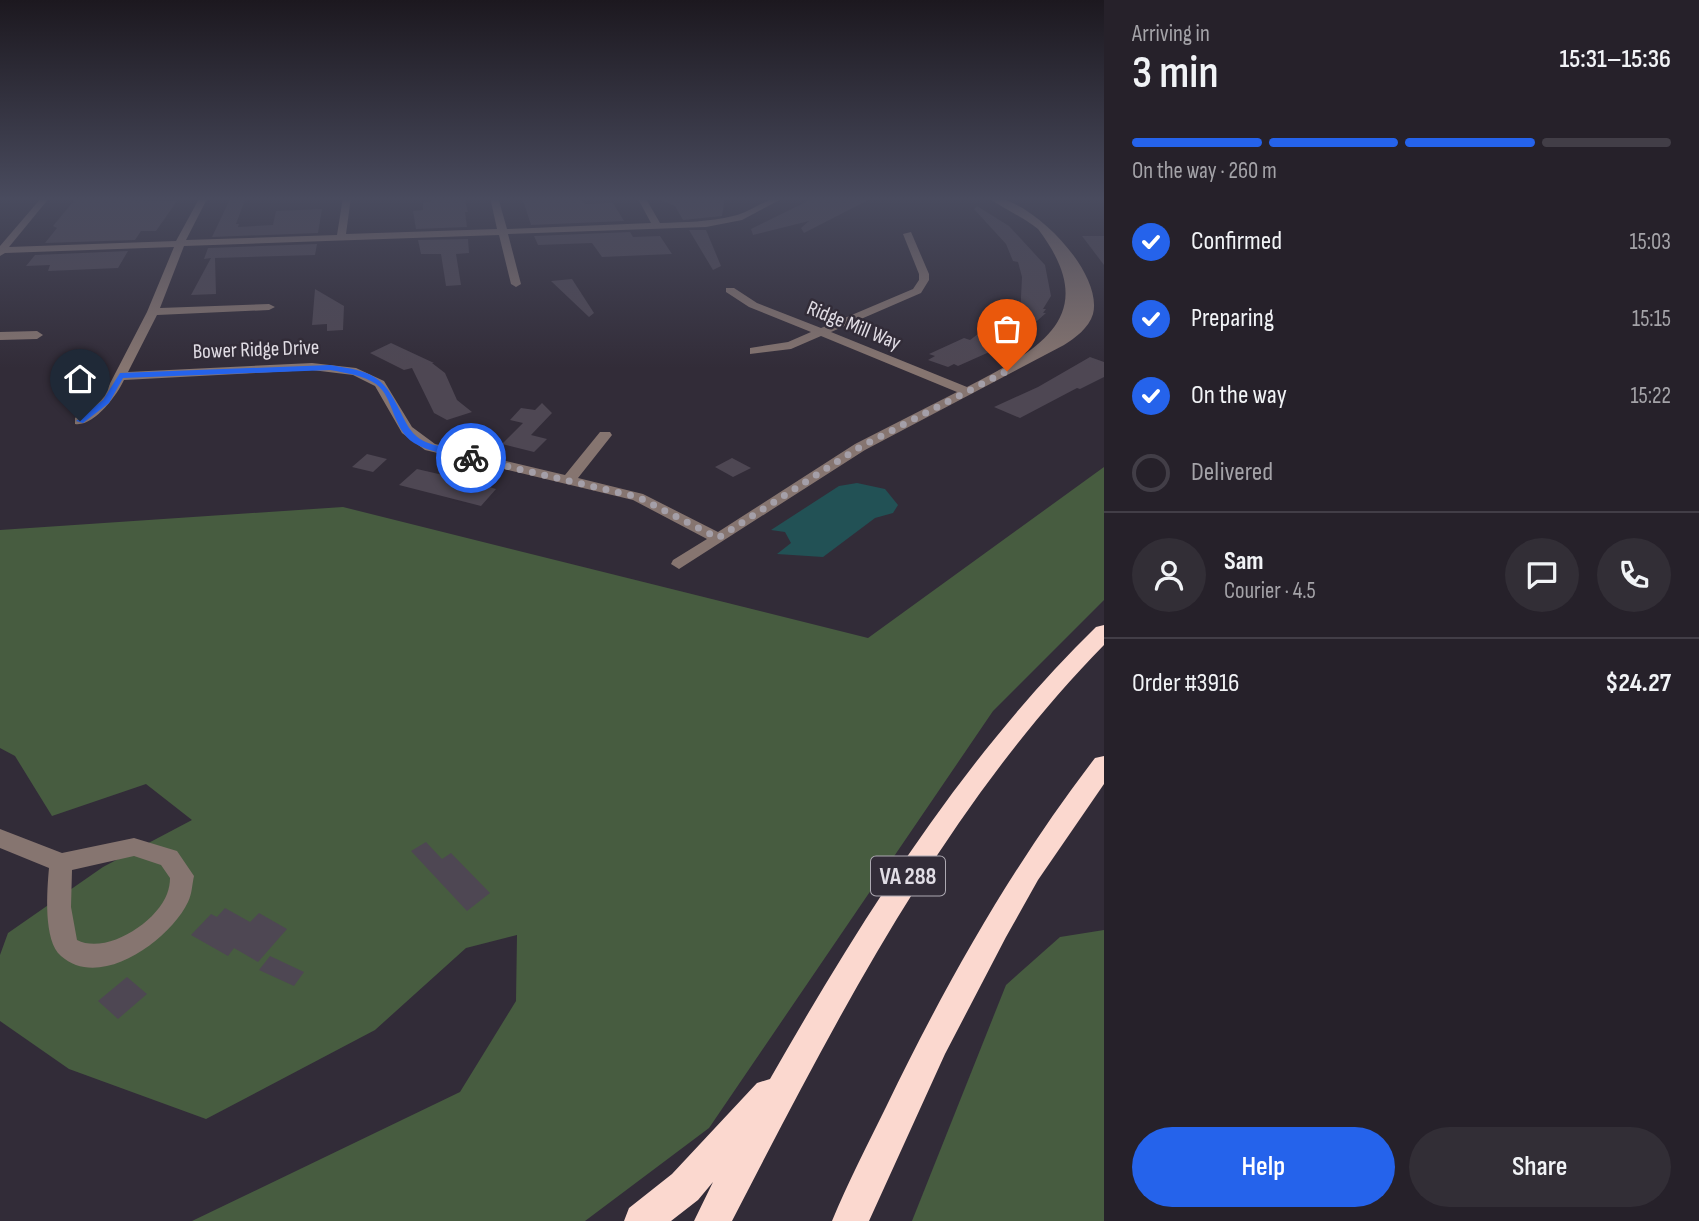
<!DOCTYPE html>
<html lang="en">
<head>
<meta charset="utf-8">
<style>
	body { margin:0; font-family:"Sofia Sans Condensed",sans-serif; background:#322e36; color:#f1f3f6; height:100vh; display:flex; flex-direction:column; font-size:26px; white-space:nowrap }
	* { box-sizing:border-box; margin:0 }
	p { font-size:23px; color:#a4a3a8 }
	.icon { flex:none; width:38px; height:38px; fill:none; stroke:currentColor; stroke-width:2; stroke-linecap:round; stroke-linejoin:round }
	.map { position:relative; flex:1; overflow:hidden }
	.details { display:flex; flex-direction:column; background:#26212a; width:595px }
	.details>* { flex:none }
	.pin { position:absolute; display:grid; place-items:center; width:60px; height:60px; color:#fff; margin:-72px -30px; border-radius:50% 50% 50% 0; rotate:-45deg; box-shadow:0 0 7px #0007 }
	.pin .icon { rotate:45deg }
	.courier { position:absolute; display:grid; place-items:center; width:70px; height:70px; margin:-35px; border:5px solid #2563eb; border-radius:50%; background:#fff; color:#222; box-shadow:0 2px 9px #0007 }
	.overview em { font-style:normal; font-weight:600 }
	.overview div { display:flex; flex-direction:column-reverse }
	.overview { display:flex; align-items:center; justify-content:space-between; height:119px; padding:0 28px }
	h1 { font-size:46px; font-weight:600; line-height:52px }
	.bar { display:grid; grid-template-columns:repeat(4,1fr); gap:10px 7px; align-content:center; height:84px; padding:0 28px }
	.bar i { height:9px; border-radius:5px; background:#423e47 }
	.bar .on { background:#2563eb }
	.bar p { grid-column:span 4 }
	.line { display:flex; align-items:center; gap:18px; padding:0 28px; border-top:2px solid #423e47 }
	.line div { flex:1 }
	.round { display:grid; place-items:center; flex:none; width:74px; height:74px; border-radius:37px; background:#322e36 }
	ol { padding:0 28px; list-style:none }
	li { display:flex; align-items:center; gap:21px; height:77px }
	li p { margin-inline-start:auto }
	li .icon { padding:7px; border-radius:50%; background:#2563eb; color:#fff; stroke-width:4 }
	li:last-child { color:#a4a3a8 }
	li i { width:38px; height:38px; border:4px solid #423e47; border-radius:50% }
	.action { display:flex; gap:14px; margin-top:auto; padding:14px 28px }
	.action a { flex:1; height:80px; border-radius:42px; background:#2563eb; color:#fff; font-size:28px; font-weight:600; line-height:80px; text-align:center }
	.action a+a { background:#322e36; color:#f1f3f6 }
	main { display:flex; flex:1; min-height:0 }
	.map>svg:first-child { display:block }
	.forest { fill:#475c40 }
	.water { fill:#225155 }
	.building { fill:#4e4753 }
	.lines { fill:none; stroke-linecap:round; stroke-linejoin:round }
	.minor { fill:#867570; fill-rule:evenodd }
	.highway { fill:#fbd8cf; fill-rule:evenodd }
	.route { fill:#2563eb }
	.done { stroke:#a49fa8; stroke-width:7; stroke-dasharray:0 12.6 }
	.labels { text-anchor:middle; stroke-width:5; stroke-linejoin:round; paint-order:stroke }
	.far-street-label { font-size:21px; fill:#e1dde5; stroke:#322c38 }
	.shield { fill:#322c38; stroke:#aca8b1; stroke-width:2 }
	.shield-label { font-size:23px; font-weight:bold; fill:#e1dde5 }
</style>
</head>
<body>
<main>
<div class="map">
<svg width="1104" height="1221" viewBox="0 0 1104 1221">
	<rect width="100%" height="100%" fill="#322c38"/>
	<g class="forest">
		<path d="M1104,467V600L993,711L709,1128L585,1221H192L460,1092L516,1001L517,935L466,948L375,1030L206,1119L69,1069L0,1021V955L8,933L103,867L192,820L146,784L52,816L15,756L0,748V530L343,507L868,638Z"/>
		<path d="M1104,930V1221H912L1006,985L1060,937Z"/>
	</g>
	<path class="water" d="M857,483L885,489L898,505L893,513L875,518L823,557L777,554L791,543L785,532L771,530L839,486Z"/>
	<g class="building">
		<path d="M77,197H130L128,200L177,201L156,231H141L135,240L45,243L57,228L53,226Z"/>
		<path d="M231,197H246L236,224H239L238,227L273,225L276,211L322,209L318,233L212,237Z"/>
		<path d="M430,197H464L468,212H465L467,227L416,229L413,211L423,210V202H431Z"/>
		<path d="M522,197H578L585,204L613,203L624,221L531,225Z"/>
		<path d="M654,197H725L722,216L683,220L675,206Z"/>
		<path d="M816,197H874L804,233L801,228L809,221L753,235L751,229Z"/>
		<path d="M977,206L1009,226L1045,265L1051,296L1043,309H1046L1043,313H1046L1014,341L958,366L954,364L948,367L928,360L935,356L929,354L964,338L970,340L1005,314L1020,318L1022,277L1018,262L1013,261L1006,244L974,209Z"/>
		<path d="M689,230H706L721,266L713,270Z"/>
		<path d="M630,232L633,237L660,236L672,254L602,257L592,243L538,245L534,236Z"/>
		<path d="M1082,236H1104V265Z"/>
		<path d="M468,239L469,253L456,254L461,285L446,286L441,254H421L418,240Z"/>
		<path d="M317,244L315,255L215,258L216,294L191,295L211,258L204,259L208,248Z"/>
		<path d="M128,251L118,268L48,271L50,265L26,266L35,255Z"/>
		<path d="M572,279L594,313L589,317L551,281Z"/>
		<path d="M315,289L344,306L343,330L327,331V324L312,325Z"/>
		<path d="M391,343L434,363H432L445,373L457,400L472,412L447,420L434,413L412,368L404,370L370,353Z"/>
		<path d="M1090,357L1104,362V377L1080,389L1077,388L1020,418L994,407L1038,387Z"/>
		<path d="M542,403L552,413L531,435L547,439L534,452L502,444L523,423L510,420L521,408L535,410Z"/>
		<path d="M367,454L387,459L373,472L352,467Z"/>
		<path d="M732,458L751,468L733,477L715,467Z"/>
		<path d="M417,469L469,481L496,489L481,506L399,485Z"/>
		<path d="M426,842L442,859L451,853L490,893L467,911L411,851Z"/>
		<path d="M225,908L250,922L259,913L287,929L258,962L234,948L228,956L191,935L211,914L217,917Z"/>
		<path d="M270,956L304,972L294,986L259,970Z"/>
		<path d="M127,977L147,994L118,1019L98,1001Z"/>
	</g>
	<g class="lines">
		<g class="minor">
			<path d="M42,197H50L9,247L176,241L200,197H208L186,240L337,235L343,197H351L346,234L497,229L490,197H498L507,229L651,223L637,197H645L660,223C685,222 709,222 733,216C752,212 766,197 785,197L742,220L706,227L508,234L521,284L516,287L511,284L499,235L184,246L160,308L269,304L275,307L269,310L157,315L128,372L312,363L356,368L384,381L412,427L435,444L565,475L600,432H610L612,435L578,478L643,494L718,532L855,444L957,392L821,336L791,349L750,354V348L788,342L811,332L749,307L726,292V288H734L757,303L821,328L913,289L919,280V274L903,234L911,232L929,274V280L921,293L831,332L967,387C1040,349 1104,316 1038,229C1022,216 1003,209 988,197C1027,194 1104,271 1093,314C1089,328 1075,338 1064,345L865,450L679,569L671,564L673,560L707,539L633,500L425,450L402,433L375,386L353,375L312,370L124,380C117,395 94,427 75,424V418L104,395L147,312L174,247L5,253L0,256V246Z"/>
			<path d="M0,332L37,331L43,335L37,339L0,340Z"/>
			<path d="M0,829L62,853L134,838L177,851L194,876C192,885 192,894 188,902C170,940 100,991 61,956C43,941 47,890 49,868L0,848ZM134,856L161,865L170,878C170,883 169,889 167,894C156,923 106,955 77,940L71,907L72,870Z"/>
		</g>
		<g class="highway">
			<path d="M1104,625V645C944,808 836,1020 732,1221H694L713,1182L698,1200L671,1221H624L629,1208L672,1174L757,1083L770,1079C862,918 963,757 1096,627Z"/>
			<path d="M1104,756V784L1038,880L1006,937L945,1054L869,1221H832C848,1182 868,1144 887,1105C946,983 1012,866 1095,758Z"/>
		</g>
	</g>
	<linearGradient id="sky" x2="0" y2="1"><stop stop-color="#1c181f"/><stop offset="0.54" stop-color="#494b5e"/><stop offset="1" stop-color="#494b5e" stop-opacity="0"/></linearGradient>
	<rect width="1104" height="368" fill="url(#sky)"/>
	<path class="route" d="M330,365C371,372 382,373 401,413C406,423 410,432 420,439C436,449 460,447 476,458L471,461C454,456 429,452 414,443C392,429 394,397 376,384C363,375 346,373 330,370L123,378L109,403L83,423L76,421L103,400L120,373Z"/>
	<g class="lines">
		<path class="done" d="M471,458L638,497L718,538L860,447L1007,371"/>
	</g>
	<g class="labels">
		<g class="far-street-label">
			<text transform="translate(854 325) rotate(22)" y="7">Ridge Mill Way</text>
			<text transform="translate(256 349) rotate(-2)" y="7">Bower Ridge Drive</text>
		</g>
		<rect class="shield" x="871" y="856.5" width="74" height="39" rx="5"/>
		<g class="shield-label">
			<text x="908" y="884">VA 288</text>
		</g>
	</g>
</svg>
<div class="pin" style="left:1007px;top:371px;background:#ea580c"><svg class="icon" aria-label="bag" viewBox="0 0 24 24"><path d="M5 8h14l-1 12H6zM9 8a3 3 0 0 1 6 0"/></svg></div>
<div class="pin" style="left:80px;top:421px;background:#1f2937"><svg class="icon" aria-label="home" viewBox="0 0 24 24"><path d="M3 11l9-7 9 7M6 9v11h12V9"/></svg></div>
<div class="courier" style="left:471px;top:458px"><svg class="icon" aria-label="bike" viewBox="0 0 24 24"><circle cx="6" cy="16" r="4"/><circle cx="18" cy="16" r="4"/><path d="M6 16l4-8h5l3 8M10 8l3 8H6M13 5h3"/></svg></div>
</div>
<section class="details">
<div class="overview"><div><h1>3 min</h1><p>Arriving in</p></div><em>15:31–15:36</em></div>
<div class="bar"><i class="on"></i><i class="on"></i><i class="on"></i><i></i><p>On the way · 260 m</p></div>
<ol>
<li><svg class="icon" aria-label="check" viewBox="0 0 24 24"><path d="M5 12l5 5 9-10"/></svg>Confirmed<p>15:03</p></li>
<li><svg class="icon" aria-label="check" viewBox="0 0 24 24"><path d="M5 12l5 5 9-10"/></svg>Preparing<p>15:15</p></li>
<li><svg class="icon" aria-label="check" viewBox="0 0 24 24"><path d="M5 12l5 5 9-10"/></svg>On the way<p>15:22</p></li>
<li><i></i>Delivered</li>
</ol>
<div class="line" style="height:126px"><a class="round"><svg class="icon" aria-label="person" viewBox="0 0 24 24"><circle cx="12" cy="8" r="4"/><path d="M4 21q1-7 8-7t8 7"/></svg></a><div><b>Sam</b><p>Courier · 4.5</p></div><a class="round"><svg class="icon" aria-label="chat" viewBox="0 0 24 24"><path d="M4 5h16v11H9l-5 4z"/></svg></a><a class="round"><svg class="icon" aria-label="phone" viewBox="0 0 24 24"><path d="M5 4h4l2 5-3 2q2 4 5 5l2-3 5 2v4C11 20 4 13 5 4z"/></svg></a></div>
<div class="line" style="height:91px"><div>Order #3916</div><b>$24.27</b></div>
<div class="action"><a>Help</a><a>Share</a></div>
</section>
</main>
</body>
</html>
